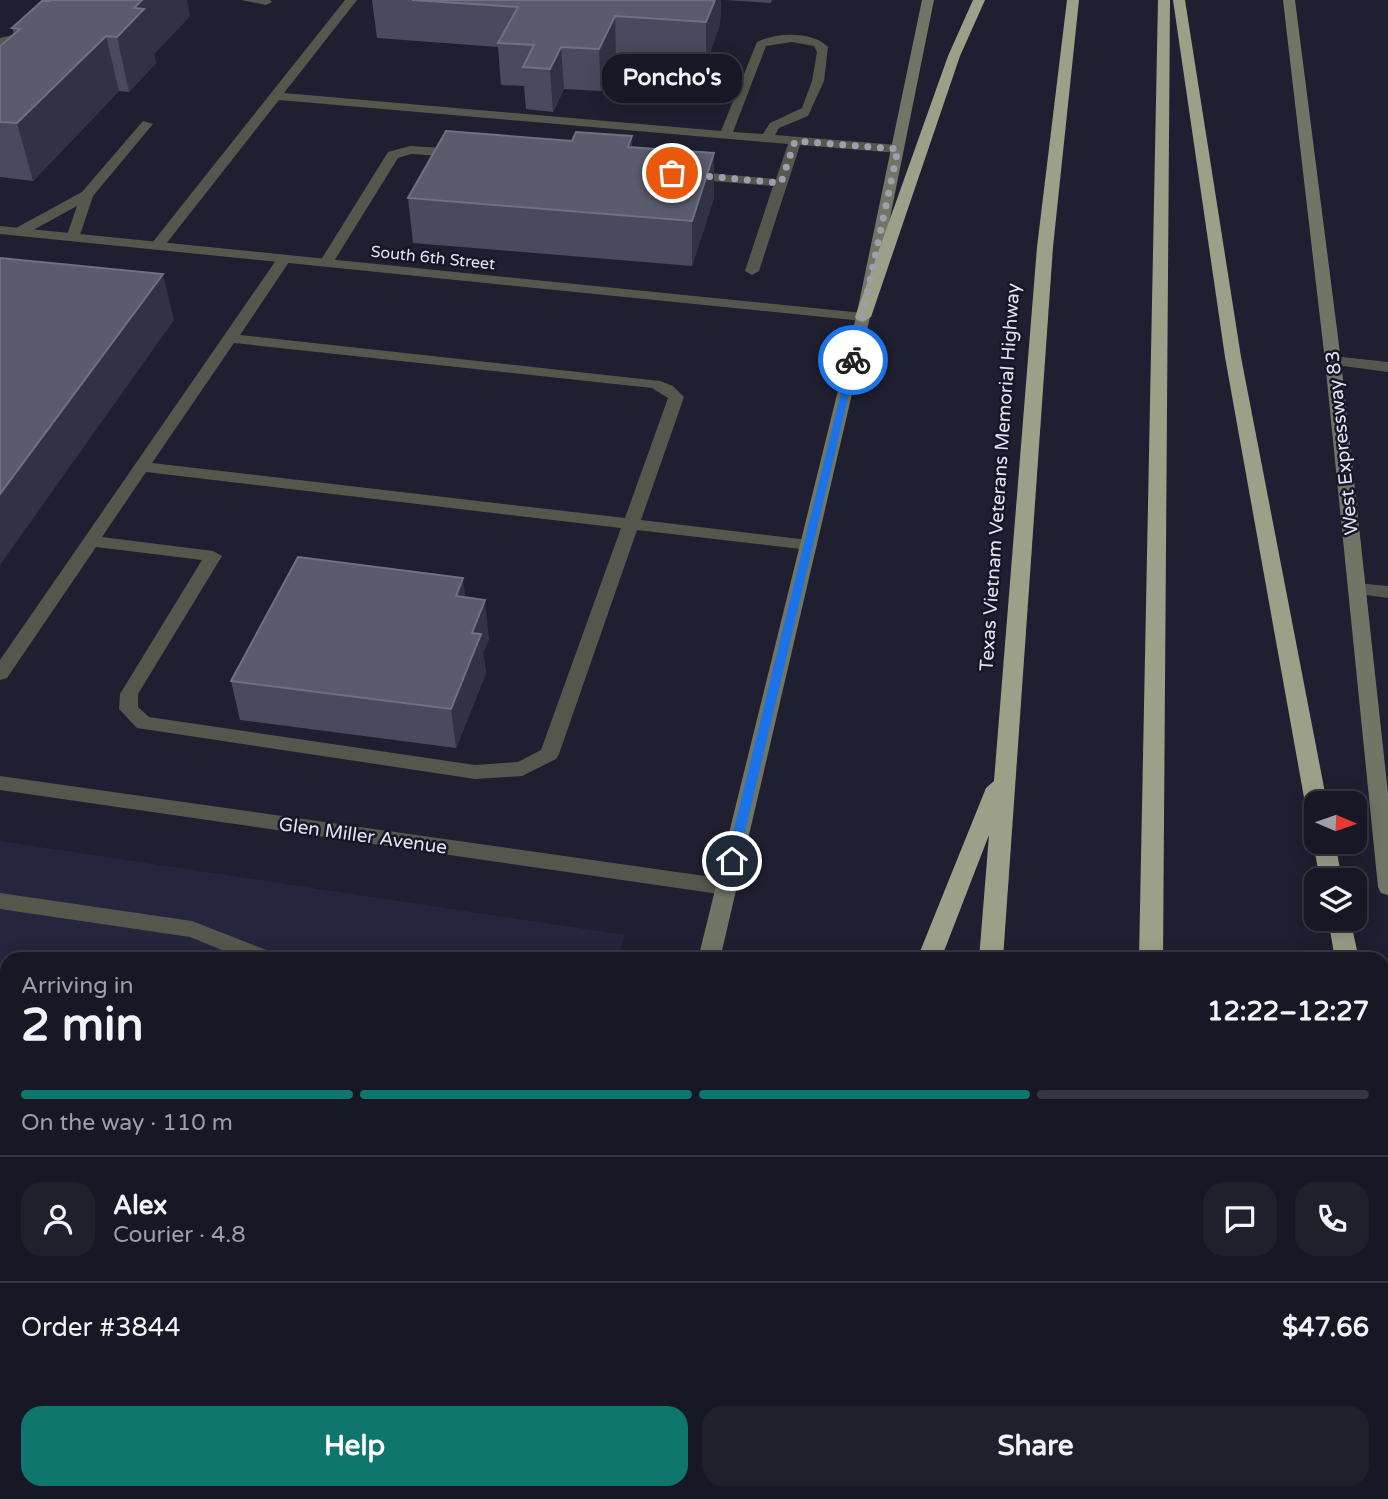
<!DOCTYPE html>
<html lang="en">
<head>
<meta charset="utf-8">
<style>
	body { margin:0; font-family:"Varela Round",sans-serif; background:#20202d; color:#f1f3f6; height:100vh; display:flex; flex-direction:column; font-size:26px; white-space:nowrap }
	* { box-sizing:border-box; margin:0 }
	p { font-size:23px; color:#9e9fa7 }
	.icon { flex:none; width:38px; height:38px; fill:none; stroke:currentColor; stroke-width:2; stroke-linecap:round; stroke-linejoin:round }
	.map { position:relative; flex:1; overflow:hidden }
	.side { position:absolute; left:0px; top:952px; width:1390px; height:548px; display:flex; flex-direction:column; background:#171725; border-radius:21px 21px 0 0; box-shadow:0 4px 18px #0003,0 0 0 2px #363642 }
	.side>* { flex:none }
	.needle { width:46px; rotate:92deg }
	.buttons { position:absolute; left:1304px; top:791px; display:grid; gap:14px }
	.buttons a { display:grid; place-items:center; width:63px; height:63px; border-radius:14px; background:#171725; box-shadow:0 4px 18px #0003,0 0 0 2px #363642; font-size:35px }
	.pin { position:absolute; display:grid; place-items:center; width:60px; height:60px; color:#fff; margin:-30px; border:4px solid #fff; border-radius:50%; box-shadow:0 2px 7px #0007 }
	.courier { position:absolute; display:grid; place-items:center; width:70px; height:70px; margin:-35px; border:5px solid #1a73e8; border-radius:50%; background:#fff; color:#222; box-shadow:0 2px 9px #0007 }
	.bubble { position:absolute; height:49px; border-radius:21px; background:#171725; box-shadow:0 4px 18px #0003,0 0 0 2px #363642; font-size:23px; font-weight:800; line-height:49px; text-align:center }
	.overview em { font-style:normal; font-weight:800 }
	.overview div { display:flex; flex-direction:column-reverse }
	.overview { display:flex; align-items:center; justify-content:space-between; height:119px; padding:0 21px }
	h1 { font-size:46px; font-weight:800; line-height:52px }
	.bar { display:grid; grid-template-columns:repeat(4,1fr); gap:10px 7px; align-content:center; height:84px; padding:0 21px }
	.bar i { height:9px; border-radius:5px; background:#363642 }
	.bar .active { background:#0f766e }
	.bar p { grid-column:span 4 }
	.line { display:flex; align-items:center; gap:18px; padding:0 21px; border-top:2px solid #363642 }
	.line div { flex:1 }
	.round { display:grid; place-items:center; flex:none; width:74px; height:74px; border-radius:21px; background:#20202d }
	.action { display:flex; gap:14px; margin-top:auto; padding:14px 21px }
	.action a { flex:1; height:80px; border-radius:21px; background:#0f766e; color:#fff; font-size:28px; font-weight:800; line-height:80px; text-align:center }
	.action a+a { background:#20202d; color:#f1f3f6 }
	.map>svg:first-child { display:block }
	.built { fill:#26253e }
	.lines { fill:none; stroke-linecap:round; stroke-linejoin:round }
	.service { fill:#55574d; fill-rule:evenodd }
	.minor { fill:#55574d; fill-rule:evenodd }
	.secondary { fill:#717565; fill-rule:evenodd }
	.motorway { fill:#9ca089; fill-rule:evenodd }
	.wall { fill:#4a4a5e }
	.shaded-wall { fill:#323245 }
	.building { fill:#5b5b6e; stroke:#707082; stroke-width:2 }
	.route { fill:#1a73e8 }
	.done { stroke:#9e9ead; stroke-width:7; stroke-dasharray:0 12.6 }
	.labels { text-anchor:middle; stroke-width:5; stroke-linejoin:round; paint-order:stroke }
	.far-street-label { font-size:16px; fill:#e2e3f0; stroke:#161627 }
	.street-label { font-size:19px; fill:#e2e3f0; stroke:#161627 }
</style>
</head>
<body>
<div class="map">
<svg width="1388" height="1499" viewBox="0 0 1388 1499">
	<rect width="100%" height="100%" fill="#1f1f31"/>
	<path class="built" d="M0,841L625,935L618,959H7V1493H469L468,1499H0Z"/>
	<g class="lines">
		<g class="service">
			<path d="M53,0H65L25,38L0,45V38L17,34Z"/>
			<path d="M241,0H270L272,2L266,5Z"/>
			<path d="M345,0H357L284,93L721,131L757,42C776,32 813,31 828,47L824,81L808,116L779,128L775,135L898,145L904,149L898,153L800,145L759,271L752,275L745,271L773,186L688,179L681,175L688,171L776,179L788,144L279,100L162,249H152V243ZM792,42L814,46L817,52L812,81L802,108L770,123L763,134L733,132L766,46Z"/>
			<path d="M143,121L153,124L93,196L78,241L66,238L77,206L24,235H14V229L82,192Z"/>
			<path d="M410,146L460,149L466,153L460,157L411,154L398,158L331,266H321L319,263L388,152Z"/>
			<path d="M284,255L291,259L240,335L660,381L673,386L684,397L641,520L809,540L818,545L809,550L637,530L559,754L556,759L522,776L475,779L137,728L119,709L120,694L202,560L96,547L7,678L0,680V660L279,256ZM234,343L652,388L668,398L625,518L152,463ZM146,472L621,528L541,750L518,762L475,765L149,717L138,707V694L222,556L213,551L102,537Z"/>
			<path d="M1357,583L1388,586V598L1351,593L1348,589L1351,585Z"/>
			<path d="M0,893L192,921L274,953L277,959H244L190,937L0,909Z"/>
			<path d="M341,1493H369L367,1499H339Z"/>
		</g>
		<g class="minor">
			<path d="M0,226L863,313L870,317L863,321L0,234Z"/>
			<path d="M1333,356L1388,362V372L1328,364L1325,361Z"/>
			<path d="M0,776L726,879L733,881L736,887L733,893L726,895L0,790Z"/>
		</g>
		<g class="secondary">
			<path d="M922,0H934L870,317L720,959H698L856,317Z"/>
			<path d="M1283,0H1295L1341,361L1388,793V895L1381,893L1378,887L1325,361Z"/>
			<path d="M571,1493H599L597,1499H569Z"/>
		</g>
		<g class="motorway">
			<path d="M973,0H985L960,56L871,317L863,322L857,320L855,317L948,56Z"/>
			<path d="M1067,0H1079L1053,247L1003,959H979L989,835L941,959H917L986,788L994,781L1037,247Z"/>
			<path d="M1158,0H1170L1163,959H1139Z"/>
			<path d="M1173,0H1185L1241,357L1327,803H1316V811L1308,809L1305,803L1225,357Z"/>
			<path d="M1316,837V842H1335L1342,880H1320L1313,842Z"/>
			<path d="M1328,919H1350L1359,959H1335Z"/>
			<path d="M1382,1131L1388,1133V1181L1382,1179Z"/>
			<path d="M800,1493H830L828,1499H798Z"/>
			<path d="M935,1493H965L964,1499H934Z"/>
			<rect x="1130" y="1493" width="30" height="6"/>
		</g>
	</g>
	<g class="wall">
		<path d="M372,0H721L720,24L706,64L616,57L601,91L564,89L553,112L526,109L524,86L501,85L498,47L377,38Z"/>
		<path d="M724,0H772L771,3Z"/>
		<path d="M190,16L154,54L156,63L129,92L119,91L33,181L0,177V46L14,34L12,28Z"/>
		<path d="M632,147L714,153V198L692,266L413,243L408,198Z"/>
		<path d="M466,598L489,639L483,653L486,673L456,748L240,720L231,681Z"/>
	</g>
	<g class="shaded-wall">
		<path d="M142,0H187L190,16L154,54L156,63L129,92L117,37L134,8Z"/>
		<path d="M715,0H721L720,24L706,64V22Z"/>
		<path d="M615,16L616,57L601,91L599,49Z"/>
		<path d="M106,36L119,91L33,181L17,123Z"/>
		<path d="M561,47L564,89L553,112L550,69Z"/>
		<path d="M632,136L633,180L628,147Z"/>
		<path d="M714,153V198L692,266V221Z"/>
		<path d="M163,274L174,320L0,565V494Z"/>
		<path d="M463,578L468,617L456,596Z"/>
		<path d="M485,600L489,639L483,653L486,673L456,748L451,709L472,633Z"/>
	</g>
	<g class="building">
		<path d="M51,0H142L134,8L144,9L117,37L106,36L17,123L0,122V46L20,29L12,28L42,1H50Z"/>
		<path d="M412,0H715L706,22L615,16L599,49L561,47L550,69L523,67L534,45L498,43L518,7Z"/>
		<path d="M446,131L572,141L576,132L632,136L628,147L714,153L692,221L408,198Z"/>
		<path d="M0,258L163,274L0,494Z"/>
		<path d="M298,557L463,578L456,596L485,600L472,633L481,634L451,709L231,681Z"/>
	</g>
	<path class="route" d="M853,358L857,360L738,861L732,866L726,861L849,360Z"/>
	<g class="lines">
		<path class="done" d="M672,173L781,183L795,141L898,149L853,360"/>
	</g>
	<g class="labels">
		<g class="far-street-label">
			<text transform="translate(433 257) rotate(6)" y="6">South 6th Street</text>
		</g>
		<g class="street-label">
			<text transform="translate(1341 443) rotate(-96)" y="7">West Expressway 83</text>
			<text transform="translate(999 477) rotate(-86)" y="7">Texas Vietnam Veterans Memorial Highway</text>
			<text transform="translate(363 835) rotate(8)" y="7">Glen Miller Avenue</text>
		</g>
	</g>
</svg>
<div class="buttons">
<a><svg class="needle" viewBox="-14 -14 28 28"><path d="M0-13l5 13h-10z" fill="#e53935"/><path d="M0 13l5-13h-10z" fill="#9e9fa7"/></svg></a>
<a><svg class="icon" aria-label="layers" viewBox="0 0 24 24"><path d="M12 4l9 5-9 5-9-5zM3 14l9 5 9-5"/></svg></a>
</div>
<div class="pin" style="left:672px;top:173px;background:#ea580c"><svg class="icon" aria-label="bag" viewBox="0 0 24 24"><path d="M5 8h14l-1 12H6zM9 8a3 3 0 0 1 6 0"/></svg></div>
<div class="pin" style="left:732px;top:861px;background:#1f2937"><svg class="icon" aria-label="home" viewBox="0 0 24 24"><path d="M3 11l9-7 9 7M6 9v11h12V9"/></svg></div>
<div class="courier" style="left:853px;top:360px"><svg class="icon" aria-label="bike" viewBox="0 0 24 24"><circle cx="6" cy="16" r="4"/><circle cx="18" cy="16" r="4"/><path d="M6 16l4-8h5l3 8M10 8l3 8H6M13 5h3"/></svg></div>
<div class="bubble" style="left:602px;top:54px;width:140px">Poncho's</div>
<section class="side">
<div class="overview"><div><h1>2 min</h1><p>Arriving in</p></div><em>12:22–12:27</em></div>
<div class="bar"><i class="active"></i><i class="active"></i><i class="active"></i><i></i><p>On the way · 110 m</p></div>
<div class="line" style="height:126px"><a class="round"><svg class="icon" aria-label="person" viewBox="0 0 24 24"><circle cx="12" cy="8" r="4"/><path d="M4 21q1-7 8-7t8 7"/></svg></a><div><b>Alex</b><p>Courier · 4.8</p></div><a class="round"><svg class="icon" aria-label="chat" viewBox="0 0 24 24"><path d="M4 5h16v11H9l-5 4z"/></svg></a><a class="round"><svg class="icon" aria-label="phone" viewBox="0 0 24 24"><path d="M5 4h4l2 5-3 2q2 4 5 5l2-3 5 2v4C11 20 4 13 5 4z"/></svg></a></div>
<div class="line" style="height:91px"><div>Order #3844</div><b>$47.66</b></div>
<div class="action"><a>Help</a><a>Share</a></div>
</section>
</div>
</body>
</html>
